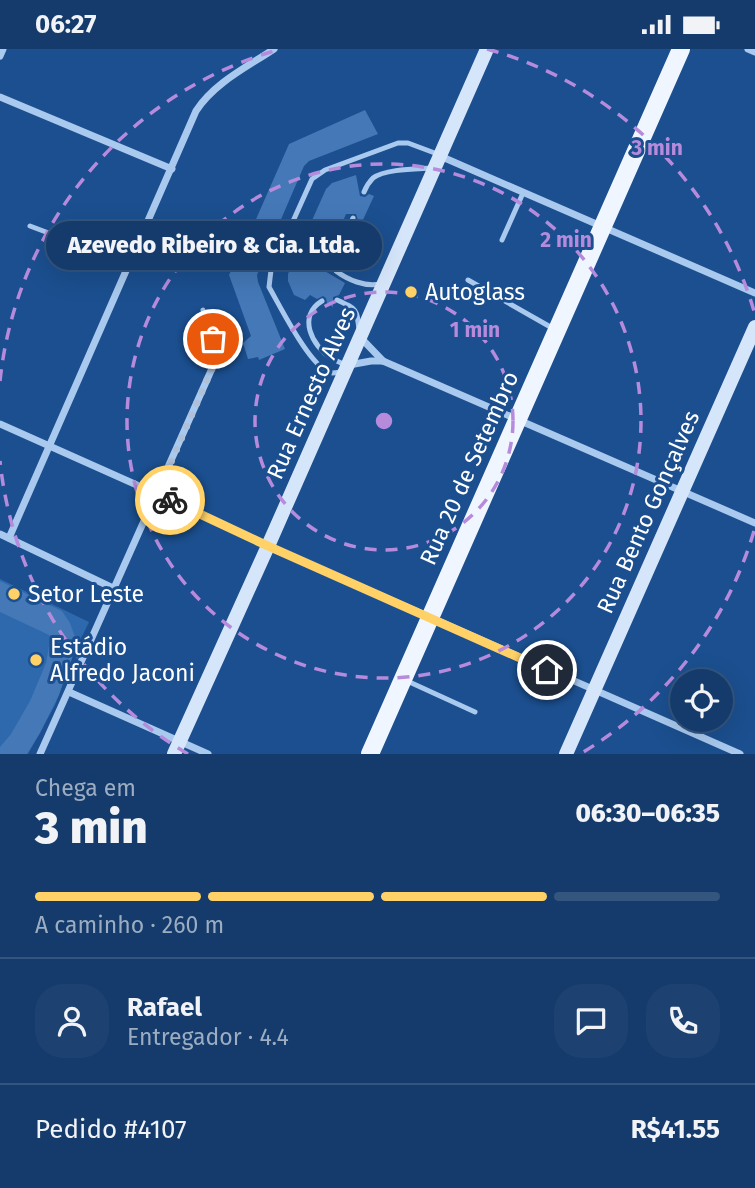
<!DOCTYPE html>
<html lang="pt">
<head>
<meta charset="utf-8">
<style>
	body { margin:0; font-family:"Fira Sans",sans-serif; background:#1d4271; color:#f1f3f6; height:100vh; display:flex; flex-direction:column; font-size:26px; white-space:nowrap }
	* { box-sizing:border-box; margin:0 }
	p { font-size:23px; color:#9dadc1 }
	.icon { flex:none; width:38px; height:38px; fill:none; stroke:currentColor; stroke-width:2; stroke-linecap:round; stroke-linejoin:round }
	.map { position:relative; height:705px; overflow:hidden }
	.side { display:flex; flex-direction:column; background:#143b6b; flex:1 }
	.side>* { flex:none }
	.controls { position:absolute; left:670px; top:620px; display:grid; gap:14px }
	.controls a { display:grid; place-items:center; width:63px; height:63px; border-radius:50%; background:#143b6b; box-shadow:0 7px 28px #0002,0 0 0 2px #33557e; font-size:35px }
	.pin { position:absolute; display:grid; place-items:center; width:60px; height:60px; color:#fff; margin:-30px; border:4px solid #fff; border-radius:50%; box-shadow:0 2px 7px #0007 }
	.courier { position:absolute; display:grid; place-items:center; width:70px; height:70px; margin:-35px; border:5px solid #ffd166; border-radius:50%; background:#fff; color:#222; box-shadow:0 2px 9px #0007 }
	.bubble { position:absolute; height:49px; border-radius:24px; background:#143b6b; box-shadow:0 7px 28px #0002,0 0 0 2px #33557e; font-size:23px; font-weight:800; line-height:49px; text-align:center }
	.headline em { font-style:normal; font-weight:800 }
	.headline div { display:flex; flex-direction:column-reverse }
	.headline { display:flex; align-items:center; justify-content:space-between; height:119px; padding:0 35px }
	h1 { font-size:46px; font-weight:800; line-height:52px }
	.bar { display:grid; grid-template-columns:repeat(4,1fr); gap:10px 7px; align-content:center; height:84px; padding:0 35px }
	.bar i { height:9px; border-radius:5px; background:#33557e }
	.bar .active { background:#ffd166 }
	.bar p { grid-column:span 4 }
	.line { display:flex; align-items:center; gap:18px; padding:0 35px; border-top:2px solid #33557e }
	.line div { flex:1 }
	.round { display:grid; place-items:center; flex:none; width:74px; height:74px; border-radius:28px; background:#1d4271 }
	.status { display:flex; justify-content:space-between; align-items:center; height:49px; padding:0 35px; background:#143b6b; direction:ltr }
	.status svg { height:19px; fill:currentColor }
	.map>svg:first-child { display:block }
	.green { fill:#2e69ad }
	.building { fill:#4478b7 }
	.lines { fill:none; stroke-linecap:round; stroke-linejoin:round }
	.lane { stroke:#a9c9ee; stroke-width:5 }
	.street { stroke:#a9c9ee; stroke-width:7 }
	.secondary { stroke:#d6e6fa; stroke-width:14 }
	.primary { stroke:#f0f6ff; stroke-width:18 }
	.done { stroke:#afc1d8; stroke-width:7; stroke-dasharray:0 12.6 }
	.route { stroke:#ffd166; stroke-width:9 }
	.ring { fill:none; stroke:#b68bdc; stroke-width:3.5; stroke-dasharray:12 9 }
	.poi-dot { fill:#ffd166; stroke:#1b4f8f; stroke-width:2.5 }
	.labels { text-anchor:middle; stroke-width:6; stroke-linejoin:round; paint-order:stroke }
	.poi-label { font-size:23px; fill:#fff; stroke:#1b4f8f; text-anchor:start }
	.street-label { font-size:23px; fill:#fff; stroke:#1b4f8f }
	.centre { fill:#b68bdc; stroke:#1b4f8f; stroke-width:3.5 }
	.ring-label { font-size:21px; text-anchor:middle; font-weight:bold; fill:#b68bdc; stroke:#1b4f8f; stroke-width:6; stroke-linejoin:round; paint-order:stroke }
</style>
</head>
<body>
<div class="status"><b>06:27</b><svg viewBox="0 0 49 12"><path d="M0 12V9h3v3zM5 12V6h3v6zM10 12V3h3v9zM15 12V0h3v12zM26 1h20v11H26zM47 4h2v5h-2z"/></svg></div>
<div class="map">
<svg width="755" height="705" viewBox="0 0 755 705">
	<rect width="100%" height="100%" fill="#1b4f8f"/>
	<path class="green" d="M0,530L89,573L74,604L55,656L28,705H0Z"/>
	<g class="building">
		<path d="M365,61L378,85L309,112L304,117L257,226L258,233L285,300L259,311L258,308L248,310L243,294L251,287L229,226L249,186L289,95Z"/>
		<path d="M356,126L360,147L365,148L369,145L374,147L362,173L358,171L356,165H346L323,221L345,234L339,246L333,248V258L327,254L326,249L323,247L317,250L310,246L305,251L294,246L288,232V225L326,140L332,134Z"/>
		<path d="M0,532L62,562L70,574L75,588L72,609L59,646L40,684L27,705H0V698L11,685L30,652L46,614L50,592L49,586L0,563Z"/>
	</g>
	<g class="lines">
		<g class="lane">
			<path d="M364,143C366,138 369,133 373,129C385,120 416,120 431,119"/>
			<path d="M353,169L335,211L336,222C348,231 365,238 380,235"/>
			<path d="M30,177L75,194L127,217"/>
			<path d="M502,191L523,144"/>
			<path d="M468,231L554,280"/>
			<path d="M337,251C357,260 357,260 359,281"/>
			<path d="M322,252C297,267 312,297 331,309C336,312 342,314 347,317"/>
			<path d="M203,261L213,290L214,315"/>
			<path d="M340,323C334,324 330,325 325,321C306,309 281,259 269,238L271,221L312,130L325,121L398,94H408L440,106"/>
			<path d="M405,631L475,663"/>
		</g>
		<g class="street">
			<path d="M748,0L755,3"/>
			<path d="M0,7L3,0"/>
			<path d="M0,48L172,120"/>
			<path d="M440,107L755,244"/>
			<path d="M360,288L383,312"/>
			<path d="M349,316L371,312H383L755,474"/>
			<path d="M0,375L157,445L268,497L740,705"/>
			<path d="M0,485L115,540"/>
			<path d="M9,489L196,62C214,34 247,18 274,0"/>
			<path d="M69,643L208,705"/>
			<path d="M40,705L214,315"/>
		</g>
		<g class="secondary">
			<path d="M174,705L268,497L487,0"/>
			<path d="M566,705L755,278"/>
		</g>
		<path class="primary" d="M370,705L681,0"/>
	</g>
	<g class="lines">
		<path class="done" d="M170,451L157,445L214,315L213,290"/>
		<path class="route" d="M170,451L268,497L547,621"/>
	</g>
	<g class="ring">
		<circle cx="384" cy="372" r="129"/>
		<circle cx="384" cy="372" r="257"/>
		<path d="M754 482A386 386 0 0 1 580 705M188 705A386 386 0 0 1 0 412M0 332A386 386 0 0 1 281 0M487 0A386 386 0 0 1 754 262"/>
	</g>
	<g class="poi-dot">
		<circle cx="411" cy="243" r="7"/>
		<circle cx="14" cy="545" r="7"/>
		<circle cx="36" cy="611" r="7"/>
	</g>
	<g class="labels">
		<g class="poi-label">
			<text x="425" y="251">Autoglass</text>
			<text x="28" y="553">Setor Leste</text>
			<text x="50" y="606">Estádio<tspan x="50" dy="26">Alfredo Jaconi</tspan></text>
		</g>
		<g class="street-label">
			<text transform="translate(311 344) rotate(-66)" y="8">Rua Ernesto Alves</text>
			<text transform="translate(469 419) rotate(-66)" y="8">Rua 20 de Setembro</text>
			<text transform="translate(648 463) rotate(-66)" y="8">Rua Bento Gonçalves</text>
		</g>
	</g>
	<circle cx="384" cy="372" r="10" class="centre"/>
	<g class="ring-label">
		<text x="657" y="106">3 min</text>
		<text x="566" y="198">2 min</text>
		<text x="475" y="288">1 min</text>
	</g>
</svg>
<div class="controls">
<a><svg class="icon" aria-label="locate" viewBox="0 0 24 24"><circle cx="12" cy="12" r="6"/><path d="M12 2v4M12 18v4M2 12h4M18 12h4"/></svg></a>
</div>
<div class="pin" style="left:213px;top:290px;background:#ea580c"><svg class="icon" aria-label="bag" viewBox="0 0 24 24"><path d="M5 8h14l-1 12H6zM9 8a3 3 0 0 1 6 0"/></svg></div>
<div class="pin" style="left:547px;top:621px;background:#1f2937"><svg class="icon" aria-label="home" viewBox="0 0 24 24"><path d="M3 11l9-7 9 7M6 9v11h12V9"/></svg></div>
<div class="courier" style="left:170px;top:451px"><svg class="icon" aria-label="bike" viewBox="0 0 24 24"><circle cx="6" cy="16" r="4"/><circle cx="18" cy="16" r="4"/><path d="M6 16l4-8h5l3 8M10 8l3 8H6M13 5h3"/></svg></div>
<div class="bubble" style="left:46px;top:172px;width:336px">Azevedo Ribeiro &amp; Cia. Ltda.</div>
</div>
<section class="side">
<div class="headline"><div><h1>3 min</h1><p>Chega em</p></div><em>06:30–06:35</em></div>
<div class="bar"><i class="active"></i><i class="active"></i><i class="active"></i><i></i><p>A caminho · 260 m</p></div>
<div class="line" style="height:126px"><a class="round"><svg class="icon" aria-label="person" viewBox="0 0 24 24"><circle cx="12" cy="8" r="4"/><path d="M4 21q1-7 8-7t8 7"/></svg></a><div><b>Rafael</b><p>Entregador · 4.4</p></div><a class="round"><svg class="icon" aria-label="chat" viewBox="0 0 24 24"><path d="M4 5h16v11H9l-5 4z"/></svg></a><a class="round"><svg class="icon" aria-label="phone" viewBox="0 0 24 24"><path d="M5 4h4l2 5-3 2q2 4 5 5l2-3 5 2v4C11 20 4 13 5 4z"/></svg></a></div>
<div class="line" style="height:91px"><div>Pedido #4107</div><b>R$41.55</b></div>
</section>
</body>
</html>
